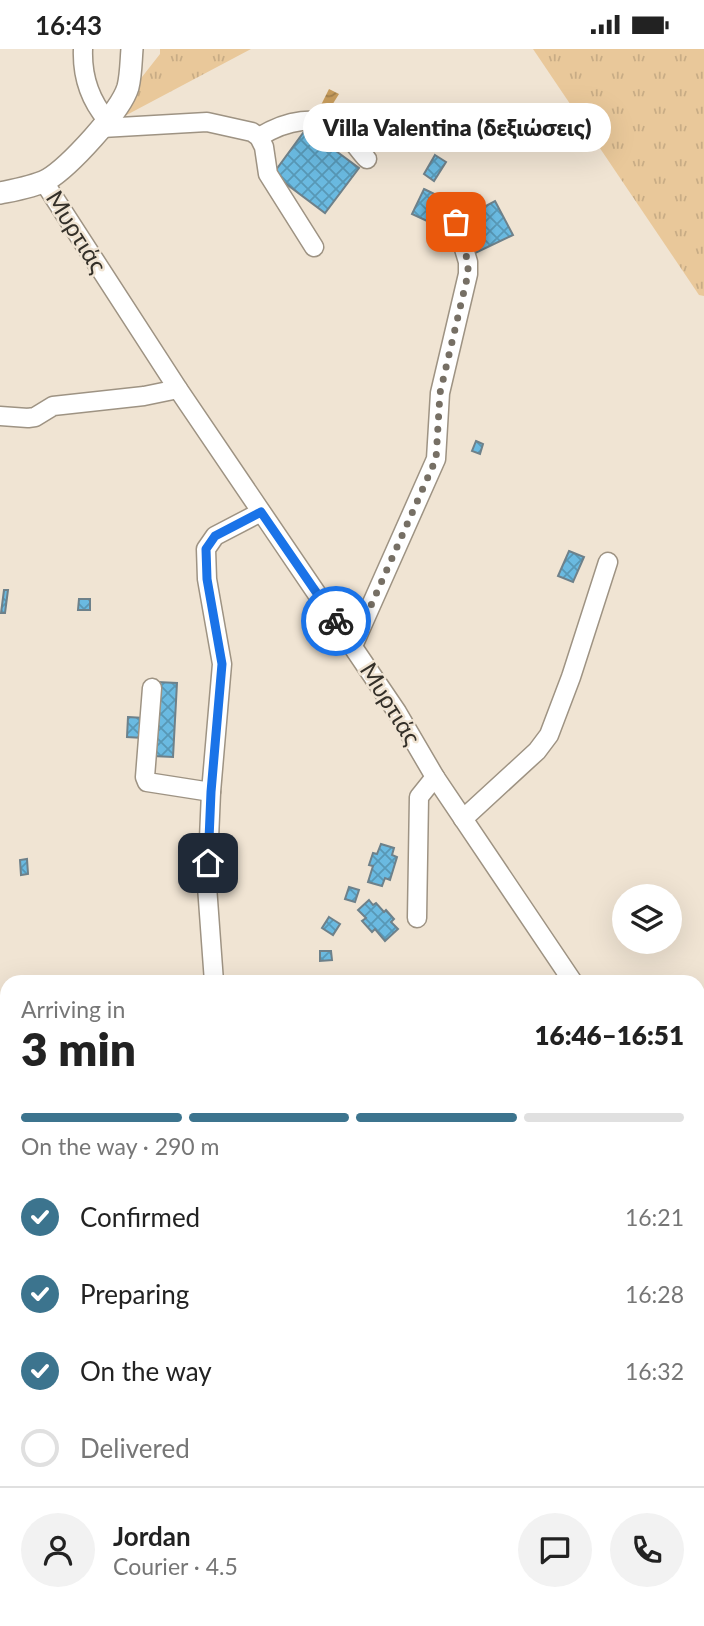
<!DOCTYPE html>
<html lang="en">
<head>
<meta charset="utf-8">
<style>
	body { margin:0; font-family:Lato,sans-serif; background:#f2f2f2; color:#222; height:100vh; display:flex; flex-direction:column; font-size:26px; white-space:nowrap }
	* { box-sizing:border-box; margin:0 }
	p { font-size:23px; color:#767676 }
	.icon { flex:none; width:38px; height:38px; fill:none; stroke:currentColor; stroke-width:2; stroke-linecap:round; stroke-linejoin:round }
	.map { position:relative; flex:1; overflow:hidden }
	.sheet { position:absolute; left:0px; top:926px; width:705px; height:653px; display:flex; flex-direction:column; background:#fff; border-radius:21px 21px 0 0; box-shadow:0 7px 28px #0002 }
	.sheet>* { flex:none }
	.fabs { position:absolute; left:612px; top:835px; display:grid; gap:14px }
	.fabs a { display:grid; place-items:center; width:70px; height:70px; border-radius:50%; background:#fff; box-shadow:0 7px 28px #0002; font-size:35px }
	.pin { position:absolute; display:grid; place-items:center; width:60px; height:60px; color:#fff; margin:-30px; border-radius:14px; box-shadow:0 4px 10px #0006 }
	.courier { position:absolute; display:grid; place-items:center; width:70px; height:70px; margin:-35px; border:5px solid #1a73e8; border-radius:50%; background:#fff; color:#222; box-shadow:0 2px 9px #0007 }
	.bubble { position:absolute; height:49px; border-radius:24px; background:#fff; box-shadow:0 7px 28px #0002; font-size:23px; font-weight:800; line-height:49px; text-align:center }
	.headline em { font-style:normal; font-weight:800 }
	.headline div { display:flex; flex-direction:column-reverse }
	.headline { display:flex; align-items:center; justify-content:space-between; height:119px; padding:0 21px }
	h1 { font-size:46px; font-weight:800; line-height:52px }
	.bar { display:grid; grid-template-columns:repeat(4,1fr); gap:10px 7px; align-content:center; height:84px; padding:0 21px }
	.bar i { height:9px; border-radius:5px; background:#e0e0e0 }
	.bar .on { background:#3c748e }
	.bar p { grid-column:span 4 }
	.line { display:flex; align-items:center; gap:18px; padding:0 21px; border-top:2px solid #e0e0e0 }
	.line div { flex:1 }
	.round { display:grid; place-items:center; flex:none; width:74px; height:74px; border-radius:37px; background:#f2f2f2 }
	ol { padding:0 21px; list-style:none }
	li { display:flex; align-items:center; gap:21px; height:77px }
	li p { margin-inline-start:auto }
	li .icon { padding:7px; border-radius:50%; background:#3c748e; color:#fff; stroke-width:4 }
	li:last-child { color:#767676 }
	li i { width:38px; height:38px; border:4px solid #e0e0e0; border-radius:50% }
	.status { display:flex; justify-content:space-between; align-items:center; height:49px; padding:0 35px; background:#fff; direction:ltr }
	.status svg { height:19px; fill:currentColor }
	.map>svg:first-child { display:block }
	.grass { fill:url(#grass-tufts) }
	.water { fill:url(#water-waves) }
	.building { fill:url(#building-cross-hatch); stroke:#6e818a; stroke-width:2 }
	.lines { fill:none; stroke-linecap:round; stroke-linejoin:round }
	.minor-casing { stroke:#9e9383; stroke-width:21 }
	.major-casing { stroke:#9e9383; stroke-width:24 }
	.minor { stroke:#fff; stroke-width:18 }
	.major { stroke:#fff; stroke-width:21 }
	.done { stroke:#766f64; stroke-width:7; stroke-dasharray:0 12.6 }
	.route { stroke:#1a73e8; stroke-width:9 }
	.labels { text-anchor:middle; stroke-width:5; stroke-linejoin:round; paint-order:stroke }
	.street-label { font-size:24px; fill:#343029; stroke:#f0e4d3 }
</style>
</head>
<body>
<div class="status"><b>16:43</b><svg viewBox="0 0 49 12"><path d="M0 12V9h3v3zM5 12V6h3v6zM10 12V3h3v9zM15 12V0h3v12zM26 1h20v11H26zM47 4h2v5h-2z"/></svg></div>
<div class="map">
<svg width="704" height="1577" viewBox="0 0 704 1577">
	<defs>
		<pattern id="grass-tufts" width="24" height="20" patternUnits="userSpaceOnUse" patternTransform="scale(1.75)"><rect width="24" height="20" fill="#e9c89a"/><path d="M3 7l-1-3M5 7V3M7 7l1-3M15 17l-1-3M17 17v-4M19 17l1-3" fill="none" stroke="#c8ac85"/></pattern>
		<pattern id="water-waves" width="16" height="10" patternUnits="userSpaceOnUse" patternTransform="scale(1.75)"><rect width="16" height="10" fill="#c79c5c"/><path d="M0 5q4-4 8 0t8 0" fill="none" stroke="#a2804c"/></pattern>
		<pattern id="building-cross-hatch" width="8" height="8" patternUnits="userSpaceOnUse" patternTransform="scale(1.75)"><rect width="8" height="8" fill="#6abae1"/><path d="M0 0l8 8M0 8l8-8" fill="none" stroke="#5898b6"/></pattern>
	</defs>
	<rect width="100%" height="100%" fill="#f0e4d3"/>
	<g class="grass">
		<path d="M160,0H251L102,79L160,5Z"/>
		<path d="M533,0H704V247L699,246Z"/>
	</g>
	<path class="water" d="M329,40L339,45L329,61L321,56Z"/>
	<g class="building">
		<path d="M306,80L359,119L325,164L273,125Z"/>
		<path d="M435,106L446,113L434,132L424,125Z"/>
		<path d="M424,140L447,151L445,156L454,161L449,172L445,170L440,178L412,165Z"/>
		<path d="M495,152L513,186L471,206L461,170Z"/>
		<path d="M476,392L483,395L480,405L472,402Z"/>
		<path d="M569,502L584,508L573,533L558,527Z"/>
		<path d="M4,541H8L5,564H1Z"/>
		<path d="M79,550H90V561H78Z"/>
		<path d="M157,633L177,634L173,708L153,707Z"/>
		<path d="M128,668L144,669L143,689L127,688Z"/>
		<path d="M381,795L394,799L392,806L397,808L390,831L385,829L382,837L368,833L373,817L369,816L373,804L377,805Z"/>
		<path d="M27,810L28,825L21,826L20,811Z"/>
		<path d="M349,838L359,841L355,853L345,850Z"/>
		<path d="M369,851L373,856L376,854L384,863L386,861L394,870L391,873L398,880L385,892L375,880L372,883L362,872L366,869L358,861Z"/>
		<path d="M329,868L340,875L333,886L322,879Z"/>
		<path d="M320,902H331L332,911L320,912Z"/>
	</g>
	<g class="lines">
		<defs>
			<g id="minor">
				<path d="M83,0C82,26 90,51 107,71"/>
				<path d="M102,79L207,73L252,83L259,88L264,98L268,125L314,198"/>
				<path d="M259,88C285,72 318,63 344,84C353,91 359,102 367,110"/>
				<path d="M44,133L178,340L397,663L435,728L573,933"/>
				<path d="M0,367L28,369L35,368L53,357L144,347L178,340"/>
				<path d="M353,597L436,410L440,344L468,225V213L456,173"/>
				<path d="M152,639L145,728L147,733L211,743"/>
				<path d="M463,770L537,702L549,686L571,628L608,513"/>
				<path d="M417,869L419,748L435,728"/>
				<path d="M214,933L207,837L211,743L222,615L207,530L206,500L215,487L261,463"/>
				<path d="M698,1013H704"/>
				<path d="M0,1111L7,1113"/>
				<path d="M698,1211L704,1227"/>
				<path d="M80,1577L85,1572"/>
			</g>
			<path id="major" d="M0,144C15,141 33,138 47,131C69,118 121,62 128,38C131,26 131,12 132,0"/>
		</defs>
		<use href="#minor" class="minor-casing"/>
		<use href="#major" class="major-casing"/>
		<use href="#minor" class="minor"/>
		<use href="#major" class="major"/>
	</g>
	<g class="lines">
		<path class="done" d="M336,572L353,597L436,410L440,344L468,225V213L456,173"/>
		<path class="route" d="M208,814L211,743L222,615L207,530L206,500L215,487L261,463L336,572"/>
	</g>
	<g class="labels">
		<g class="street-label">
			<text transform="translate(76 183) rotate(58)" y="8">Μυρτιάς</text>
			<text transform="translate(390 655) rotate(58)" y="8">Μυρτιάς</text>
		</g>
	</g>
</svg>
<div class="fabs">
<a><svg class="icon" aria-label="layers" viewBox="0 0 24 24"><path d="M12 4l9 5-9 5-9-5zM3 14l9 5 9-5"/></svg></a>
</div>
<div class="pin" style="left:456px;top:173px;background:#ea580c"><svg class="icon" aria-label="bag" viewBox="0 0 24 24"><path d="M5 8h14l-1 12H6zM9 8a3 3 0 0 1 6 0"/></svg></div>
<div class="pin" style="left:208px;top:814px;background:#1f2937"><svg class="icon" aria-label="home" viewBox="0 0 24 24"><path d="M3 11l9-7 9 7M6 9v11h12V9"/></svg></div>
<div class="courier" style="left:336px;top:572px"><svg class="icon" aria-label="bike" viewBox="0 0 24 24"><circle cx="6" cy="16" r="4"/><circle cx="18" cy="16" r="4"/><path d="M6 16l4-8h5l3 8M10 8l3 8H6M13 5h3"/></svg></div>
<div class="bubble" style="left:303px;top:54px;width:308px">Villa Valentina (δεξιώσεις)</div>
<section class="sheet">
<div class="headline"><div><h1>3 min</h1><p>Arriving in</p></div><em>16:46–16:51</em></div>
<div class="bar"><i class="on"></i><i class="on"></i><i class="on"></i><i></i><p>On the way · 290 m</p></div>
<ol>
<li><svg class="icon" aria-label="check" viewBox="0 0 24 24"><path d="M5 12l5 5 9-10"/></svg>Confirmed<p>16:21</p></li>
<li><svg class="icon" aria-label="check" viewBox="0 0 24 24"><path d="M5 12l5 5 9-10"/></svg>Preparing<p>16:28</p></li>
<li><svg class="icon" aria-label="check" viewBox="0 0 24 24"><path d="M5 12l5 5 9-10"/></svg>On the way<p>16:32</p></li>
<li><i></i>Delivered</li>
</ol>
<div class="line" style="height:126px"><a class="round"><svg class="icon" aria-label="person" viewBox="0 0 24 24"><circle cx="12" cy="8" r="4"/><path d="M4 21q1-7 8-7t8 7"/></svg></a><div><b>Jordan</b><p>Courier · 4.5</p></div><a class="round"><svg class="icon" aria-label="chat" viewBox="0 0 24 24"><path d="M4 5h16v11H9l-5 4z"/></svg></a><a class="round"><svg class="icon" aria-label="phone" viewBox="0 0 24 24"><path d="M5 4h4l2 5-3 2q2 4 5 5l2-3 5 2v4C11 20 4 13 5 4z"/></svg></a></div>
</section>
</div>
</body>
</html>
